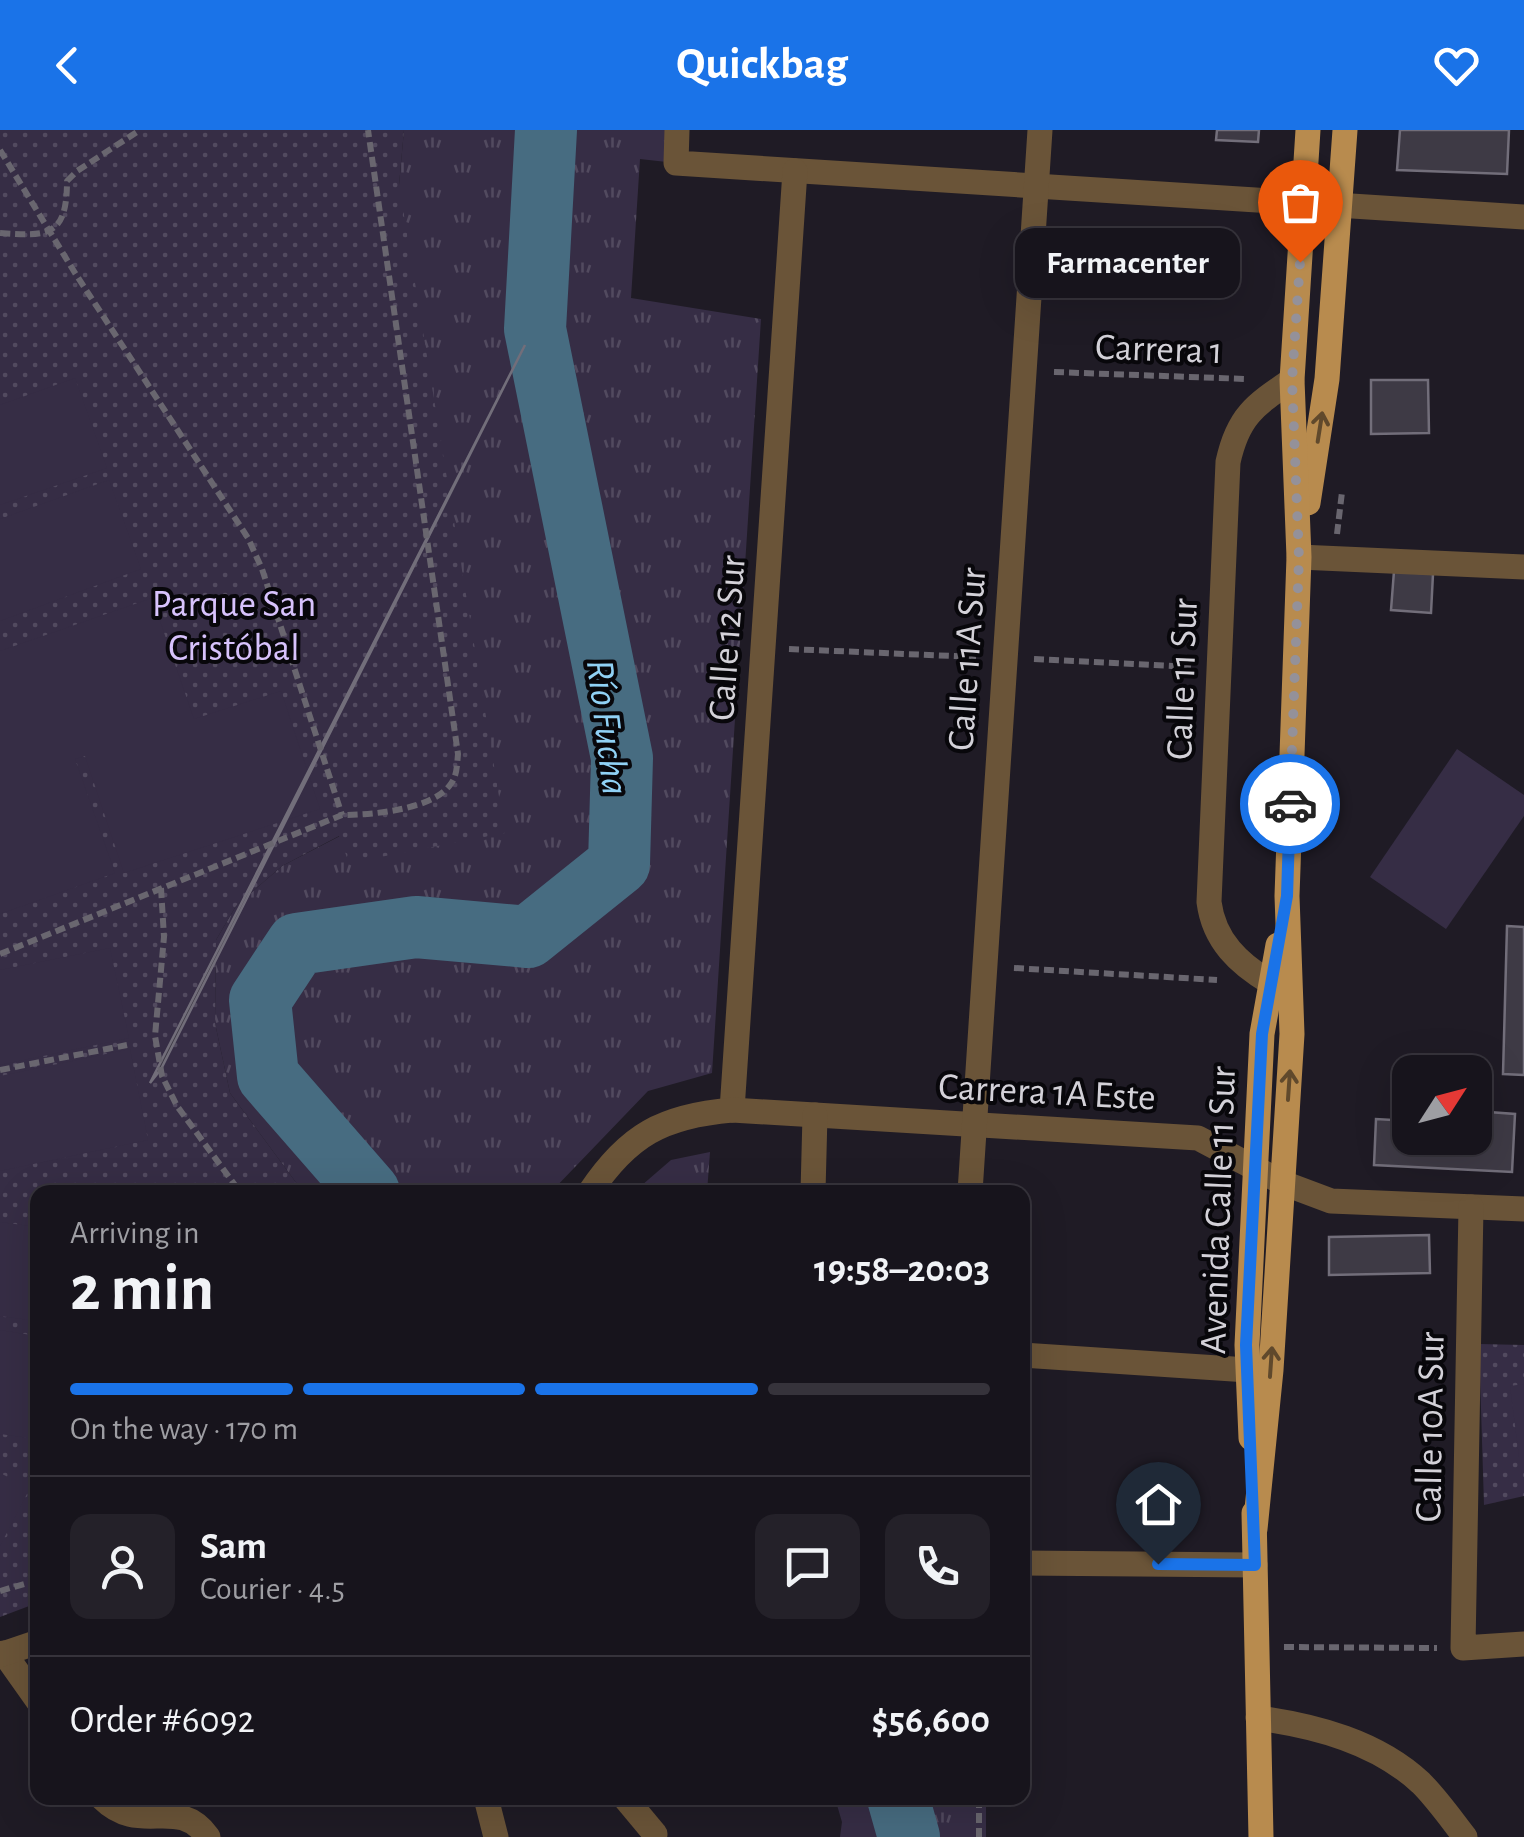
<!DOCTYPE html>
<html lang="en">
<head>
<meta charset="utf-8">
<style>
	body { margin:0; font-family:"Alegreya Sans",sans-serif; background:#242129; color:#f1f3f6; height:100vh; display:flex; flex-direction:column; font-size:38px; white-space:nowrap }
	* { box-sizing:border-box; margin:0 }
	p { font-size:32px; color:#9e9ea3 }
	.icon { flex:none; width:55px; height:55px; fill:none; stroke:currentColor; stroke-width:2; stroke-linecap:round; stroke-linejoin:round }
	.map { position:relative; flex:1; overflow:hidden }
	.side { position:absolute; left:30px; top:1055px; width:1000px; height:620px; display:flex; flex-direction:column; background:#17141c; border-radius:20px; box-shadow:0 10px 40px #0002,0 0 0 2px #36333b }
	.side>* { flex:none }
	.needle { width:65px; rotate:54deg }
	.controls { position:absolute; left:1392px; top:925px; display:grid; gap:20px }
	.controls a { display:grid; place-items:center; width:100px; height:100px; border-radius:20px; background:#17141c; box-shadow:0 10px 40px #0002,0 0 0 2px #36333b; font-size:50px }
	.pin { position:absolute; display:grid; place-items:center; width:85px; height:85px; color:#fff; margin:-102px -42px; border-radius:50% 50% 50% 0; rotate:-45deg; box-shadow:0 0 10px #0007 }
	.pin .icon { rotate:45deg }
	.courier { position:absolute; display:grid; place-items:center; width:100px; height:100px; margin:-50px; border:8px solid #1a73e8; border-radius:50%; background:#fff; color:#222; box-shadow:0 2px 12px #0007 }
	.bubble { position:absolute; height:70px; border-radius:20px; background:#17141c; box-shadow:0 10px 40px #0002,0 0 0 2px #36333b; font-size:32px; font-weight:700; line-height:70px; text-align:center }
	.head em { font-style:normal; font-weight:700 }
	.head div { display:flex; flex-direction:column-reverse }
	.head { display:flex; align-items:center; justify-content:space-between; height:170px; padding:0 40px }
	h1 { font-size:65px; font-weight:700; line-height:75px }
	.bar { display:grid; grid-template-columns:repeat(4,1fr); gap:15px 10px; align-content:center; height:120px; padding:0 40px }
	.bar i { height:12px; border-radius:8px; background:#36333b }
	.bar .active { background:#1a73e8 }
	.bar p { grid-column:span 4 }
	.line { display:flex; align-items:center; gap:25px; padding:0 40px; border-top:2px solid #36333b }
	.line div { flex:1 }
	.round { display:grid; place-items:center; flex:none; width:105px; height:105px; border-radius:20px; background:#242129 }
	header { display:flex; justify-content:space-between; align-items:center; height:130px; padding:0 40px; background:#1a73e8; color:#fff; font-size:45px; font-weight:700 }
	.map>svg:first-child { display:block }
	.grass { fill:url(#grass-tufts) }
	.park { fill:url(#park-dots) }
	.pitch { fill:#362d45 }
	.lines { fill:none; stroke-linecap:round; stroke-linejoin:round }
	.river { stroke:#476c81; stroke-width:62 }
	.building { fill:#3e3a45; stroke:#726e7a; stroke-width:2.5 }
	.path { stroke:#69666f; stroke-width:6; stroke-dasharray:10 5; stroke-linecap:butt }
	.minor { stroke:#6a5438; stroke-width:25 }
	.major { stroke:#b88b4e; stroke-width:25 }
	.oneway { stroke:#60492c }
	.done { stroke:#949199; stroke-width:10; stroke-dasharray:0 18 }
	.route { stroke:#1a73e8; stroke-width:12 }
	.labels { text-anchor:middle; stroke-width:8; stroke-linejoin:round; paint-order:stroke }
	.street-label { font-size:38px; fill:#d3d1d8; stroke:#08070b }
	.park-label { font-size:38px; fill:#d7c2fc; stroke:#08070b }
	.water-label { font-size:40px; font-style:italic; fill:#90d1f5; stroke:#08070b }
</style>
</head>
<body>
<header><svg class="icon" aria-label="back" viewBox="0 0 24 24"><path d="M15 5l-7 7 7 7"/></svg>Quickbag<svg class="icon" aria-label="heart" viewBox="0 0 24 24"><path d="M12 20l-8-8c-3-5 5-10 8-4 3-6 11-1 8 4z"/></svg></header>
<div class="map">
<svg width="1524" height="1707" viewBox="0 0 1524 1707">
	<defs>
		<pattern id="grass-tufts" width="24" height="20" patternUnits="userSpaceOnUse" patternTransform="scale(2.5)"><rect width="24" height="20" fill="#362d45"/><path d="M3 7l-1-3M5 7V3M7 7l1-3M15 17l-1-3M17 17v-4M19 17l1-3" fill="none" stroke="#524a5f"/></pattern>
		<pattern id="park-dots" width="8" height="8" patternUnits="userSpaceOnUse" patternTransform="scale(2.5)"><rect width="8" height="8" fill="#362d45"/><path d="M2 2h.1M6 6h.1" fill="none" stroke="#524a5f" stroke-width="1.8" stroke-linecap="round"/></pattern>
	</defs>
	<rect width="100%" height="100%" fill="#1f1b25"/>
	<g class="grass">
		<path d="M404,0H677L676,33L640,29L631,168L761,189L712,943L648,961L551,1062H303L230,963L215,893L216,810L236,776L282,736L340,706Z"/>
		<path d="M710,1022L707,1062H634L671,1030Z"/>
		<path d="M835,1668H986V1707H840L842,1692Z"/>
	</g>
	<g class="park">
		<path d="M0,0H404L399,55L505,703L349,733L339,706L282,736L236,776L216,810L215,893L230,963L303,1062H38L37,1473L0,1487Z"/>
		<path d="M1479,1214L1524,1215V1366L1484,1375Z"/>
	</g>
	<g class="pitch">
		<path d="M75,248L107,338L0,375V275Z"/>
		<path d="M109,350L141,439L0,491V389Z"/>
		<path d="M152,468L194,589L281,561L320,679L124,743L85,626L75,629L115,743L0,784V521Z"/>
		<path d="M1457,619L1524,665V686L1446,799L1370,747Z"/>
		<path d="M110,818L129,908L0,935V840Z"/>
		<path d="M130,919L148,1010L0,1041V946Z"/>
		<path d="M0,1092L37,1097V1191L0,1186Z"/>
		<path d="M0,1200L37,1206V1309L0,1304Z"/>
		<path d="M1524,1254V1327H1519L1510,1256Z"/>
		<path d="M0,1343L30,1358L0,1416Z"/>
	</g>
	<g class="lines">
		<g class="river">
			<path d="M369,1062L268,946L260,870L297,814L416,797L528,807L619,734L622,628L535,199L546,0"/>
			<path d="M898,1668L909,1707"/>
		</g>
	</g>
	<g class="building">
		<path d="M1217,0H1259L1258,12L1216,10Z"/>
		<path d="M1400,0H1509L1507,44L1397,40Z"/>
		<path d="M525,215L161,939L150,953Z"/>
		<path d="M1371,250H1428L1429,303L1371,304Z"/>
		<path d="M1394,441L1433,444L1431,483L1391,480Z"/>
		<path d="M1507,796L1524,797V945L1503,944Z"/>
		<path d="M1475,981L1515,984L1512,1042L1374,1035L1376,989L1410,991V1008H1475Z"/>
		<path d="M1429,1105L1430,1143L1329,1145V1107Z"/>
	</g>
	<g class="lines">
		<g class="path">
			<path d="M0,20L75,143L248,408L262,439L342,685"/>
			<path d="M0,103C47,106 67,108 67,51L77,41L140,0"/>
			<path d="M1054,242L1246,249"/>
			<path d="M1337,404L1342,362"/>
			<path d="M789,519L976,527"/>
			<path d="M1034,529L1191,537"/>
			<path d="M161,758L164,807L155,906L162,946L177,976L240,1062"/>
			<path d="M0,824L342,685C370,685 432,680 450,655C457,647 457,635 458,624L368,0"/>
			<path d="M1014,838L1217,850"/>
			<path d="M0,940L127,915"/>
			<path d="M0,1461L38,1450"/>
			<path d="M1284,1517L1437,1518"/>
			<path d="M979,1668V1707"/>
		</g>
		<g class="minor">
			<path d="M677,0L676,33L1524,87"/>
			<path d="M1299,427L1524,437"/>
			<path d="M1271,853C1239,834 1214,811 1209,772L1228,332C1238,286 1255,275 1292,250"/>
			<path d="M732,980L795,41"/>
			<path d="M590,1062C628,1005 663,986 732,980L1198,1008L1283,1053L1331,1071L1524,1079"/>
			<path d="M813,1062L815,985"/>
			<path d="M970,1062L1040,0"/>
			<path d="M1471,1077L1463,1518L1524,1514"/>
			<path d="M1022,1225L1248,1240"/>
			<path d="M1022,1433L1255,1435"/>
			<path d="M4,1523L38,1571"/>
			<path d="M0,1525L38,1512"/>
			<path d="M1258,1588C1316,1596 1377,1612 1421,1653C1437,1669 1451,1689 1465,1707"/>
			<path d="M102,1668C141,1707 177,1664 208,1707"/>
			<path d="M486,1668L496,1707"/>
			<path d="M625,1668L655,1704"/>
		</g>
		<g class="major">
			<path d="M1308,373L1327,249L1345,0"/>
			<path d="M1251,1308L1247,1215L1262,904L1278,815"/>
			<path d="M1254,1383L1261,1707"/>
			<path d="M1255,1399L1271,1240L1292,904L1287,766L1299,427L1292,250L1308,0"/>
		</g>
	</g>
	<defs><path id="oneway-shaft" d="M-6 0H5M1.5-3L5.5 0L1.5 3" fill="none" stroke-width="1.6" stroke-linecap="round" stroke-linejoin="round" transform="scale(2.5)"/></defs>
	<g class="oneway">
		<use href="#oneway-shaft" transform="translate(1320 297) rotate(-81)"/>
		<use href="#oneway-shaft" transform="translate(1289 955) rotate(-86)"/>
		<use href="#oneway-shaft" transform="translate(1271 1232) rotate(-86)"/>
	</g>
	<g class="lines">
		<path class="done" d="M1290,674L1299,428L1292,250L1300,132"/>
		<path class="route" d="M1158,1434L1255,1435L1246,1215L1262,904L1287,766L1290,674"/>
	</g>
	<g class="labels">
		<g class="street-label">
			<text transform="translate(1159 218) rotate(2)" y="13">Carrera 1</text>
			<text transform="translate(726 508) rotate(-86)" y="13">Calle 12 Sur</text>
			<text transform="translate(966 529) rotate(-86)" y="13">Calle 11A Sur</text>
			<text transform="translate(1181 549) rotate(-88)" y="13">Calle 11 Sur</text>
			<text transform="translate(1047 961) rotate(3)" y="13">Carrera 1A Este</text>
			<text transform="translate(1217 1080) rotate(-88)" y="13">Avenida Calle 11 Sur</text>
			<text transform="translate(1429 1297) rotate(-89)" y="13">Calle 10A Sur</text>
		</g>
		<g class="park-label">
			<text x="234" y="486">Parque San<tspan x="234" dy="44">Cristóbal</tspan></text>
		</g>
		<g class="water-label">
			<text transform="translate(609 597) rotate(83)" y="14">Río Fucha</text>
		</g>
	</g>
</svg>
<div class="controls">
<a><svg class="needle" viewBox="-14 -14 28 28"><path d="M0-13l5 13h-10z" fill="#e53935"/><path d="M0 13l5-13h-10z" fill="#9e9ea3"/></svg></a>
</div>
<div class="pin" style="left:1300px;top:132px;background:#ea580c"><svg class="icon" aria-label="bag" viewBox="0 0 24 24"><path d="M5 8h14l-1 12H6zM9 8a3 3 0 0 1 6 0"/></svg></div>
<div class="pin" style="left:1158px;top:1434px;background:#1f2937"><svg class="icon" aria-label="home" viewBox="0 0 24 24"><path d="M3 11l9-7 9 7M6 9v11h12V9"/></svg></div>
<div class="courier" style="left:1290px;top:674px"><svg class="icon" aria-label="car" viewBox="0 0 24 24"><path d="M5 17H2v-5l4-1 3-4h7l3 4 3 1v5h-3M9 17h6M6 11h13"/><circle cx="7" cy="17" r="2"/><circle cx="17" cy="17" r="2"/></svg></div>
<div class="bubble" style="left:1015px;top:98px;width:225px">Farmacenter</div>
<section class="side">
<div class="head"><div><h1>2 min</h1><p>Arriving in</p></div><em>19:58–20:03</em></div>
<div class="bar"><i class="active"></i><i class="active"></i><i class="active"></i><i></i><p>On the way · 170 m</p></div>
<div class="line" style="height:180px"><a class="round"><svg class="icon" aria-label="person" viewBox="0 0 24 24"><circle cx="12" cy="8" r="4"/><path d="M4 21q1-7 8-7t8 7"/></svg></a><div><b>Sam</b><p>Courier · 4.5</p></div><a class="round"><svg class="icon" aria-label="chat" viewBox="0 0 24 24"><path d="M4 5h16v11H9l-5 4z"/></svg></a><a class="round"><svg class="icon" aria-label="phone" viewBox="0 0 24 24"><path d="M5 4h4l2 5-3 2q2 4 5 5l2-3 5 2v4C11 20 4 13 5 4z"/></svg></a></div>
<div class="line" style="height:130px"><div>Order #6092</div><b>$56,600</b></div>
</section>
</div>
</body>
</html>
